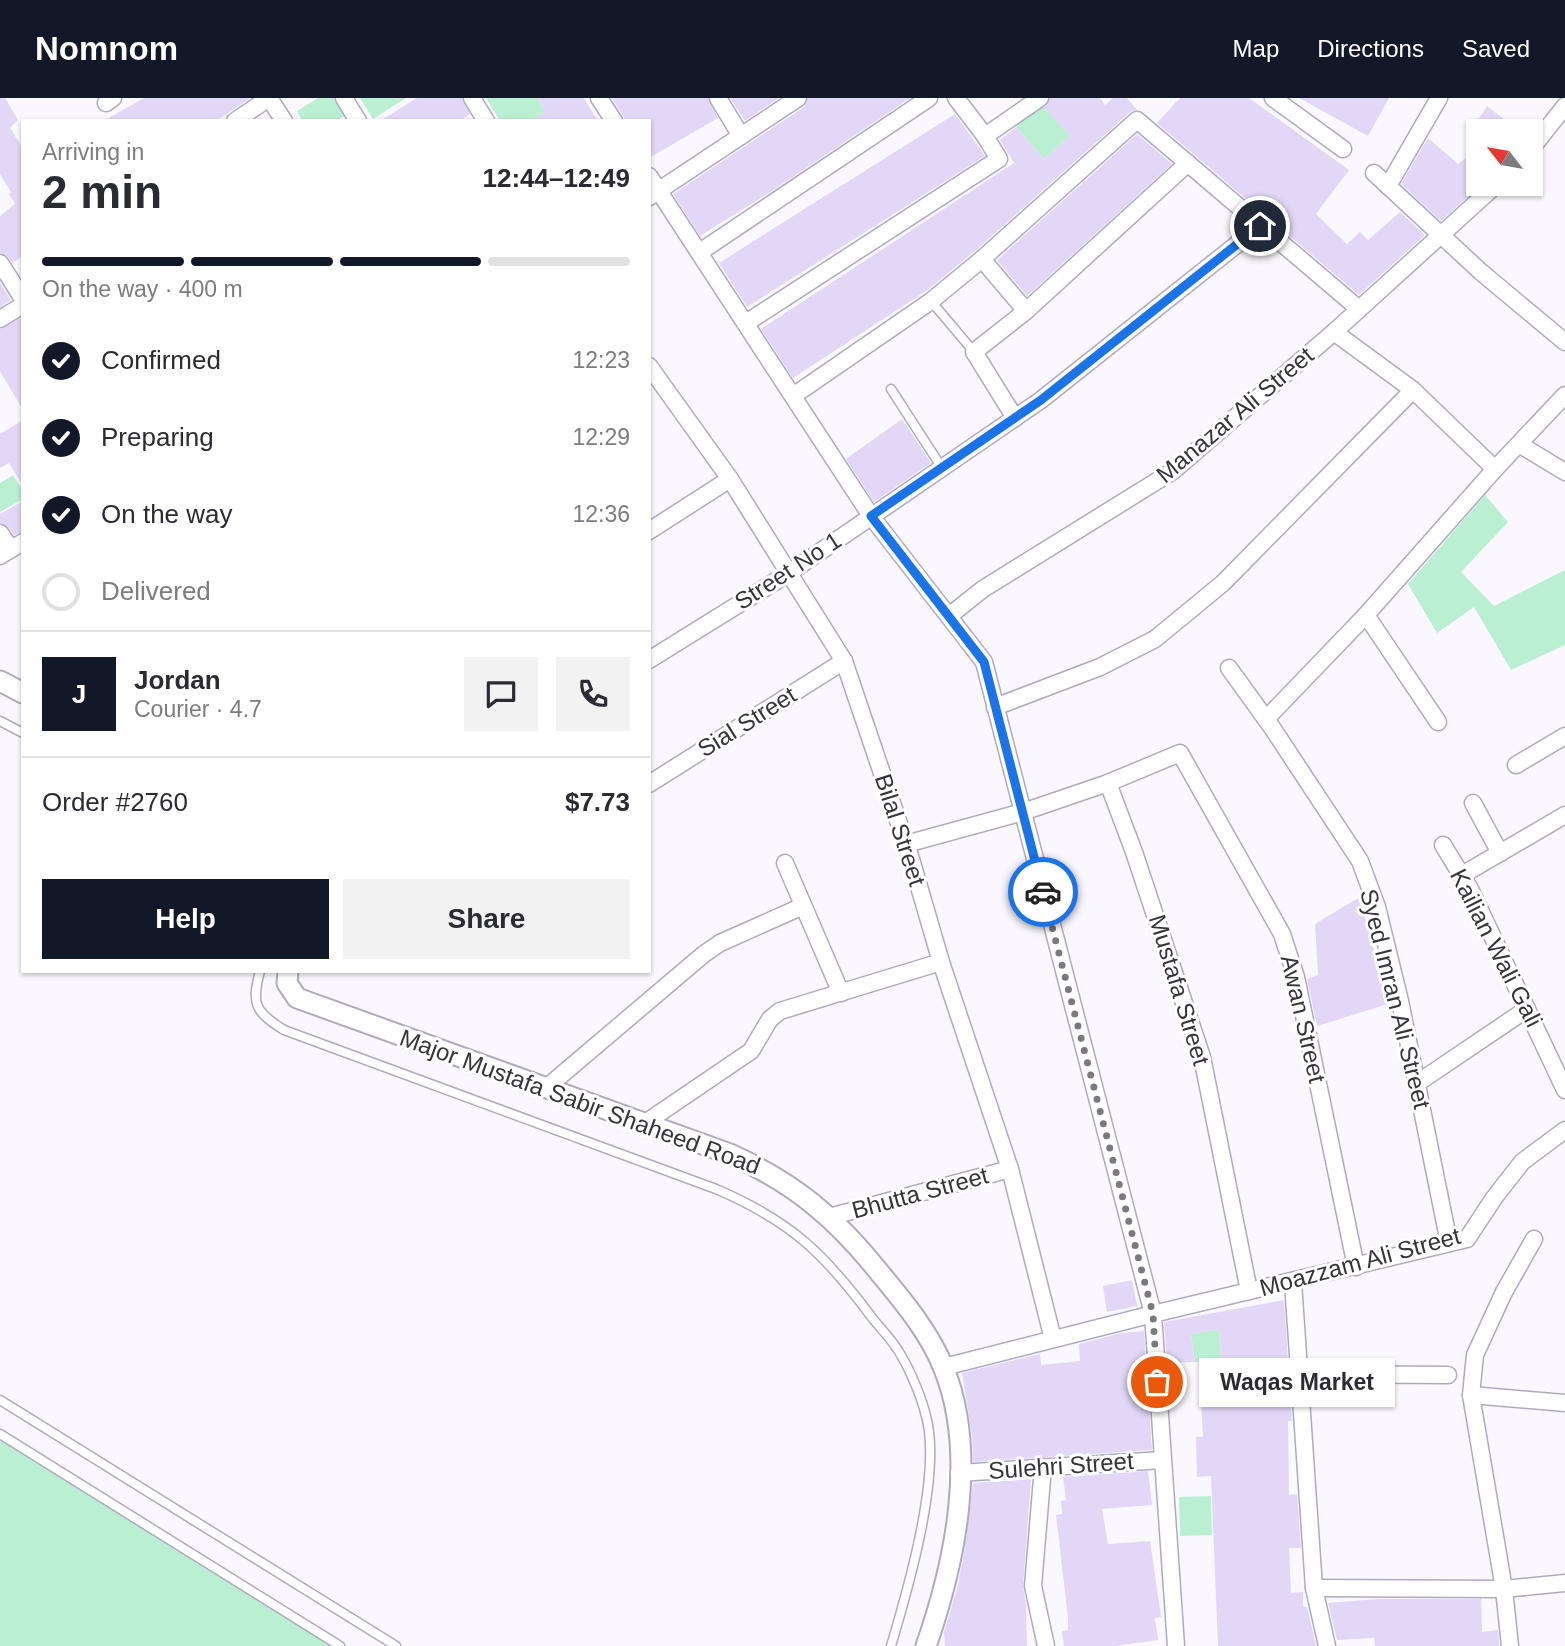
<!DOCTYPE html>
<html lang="en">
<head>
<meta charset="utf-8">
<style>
	body { margin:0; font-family:Arial,sans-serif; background:#f2f2f3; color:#2b2b33; height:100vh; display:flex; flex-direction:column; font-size:26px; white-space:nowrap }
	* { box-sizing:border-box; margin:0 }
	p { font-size:23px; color:#7c7c81 }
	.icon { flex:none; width:38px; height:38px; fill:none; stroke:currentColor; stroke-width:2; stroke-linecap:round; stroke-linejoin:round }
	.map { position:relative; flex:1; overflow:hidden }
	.side { position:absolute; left:21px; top:21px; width:630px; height:854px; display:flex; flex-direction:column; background:#fff; border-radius:0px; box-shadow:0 2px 5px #0004 }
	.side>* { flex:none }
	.needle { width:46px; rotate:301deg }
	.tools { position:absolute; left:1466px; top:21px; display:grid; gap:14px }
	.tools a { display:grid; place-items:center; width:77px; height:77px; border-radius:0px; background:#fff; box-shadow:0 2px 5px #0004; font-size:35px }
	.pin { position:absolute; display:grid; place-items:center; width:60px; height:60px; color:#fff; margin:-30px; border:4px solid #fff; border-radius:50%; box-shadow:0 2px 7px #0007 }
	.courier { position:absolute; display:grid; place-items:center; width:70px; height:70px; margin:-35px; border:5px solid #1a73e8; border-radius:50%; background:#fff; color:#222; box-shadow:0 2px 9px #0007 }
	.bubble { position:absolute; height:49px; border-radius:0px; background:#fff; box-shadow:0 2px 5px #0004; font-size:23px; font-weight:700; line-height:49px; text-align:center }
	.overview em { font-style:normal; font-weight:700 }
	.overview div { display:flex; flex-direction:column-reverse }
	.overview { display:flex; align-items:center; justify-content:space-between; height:119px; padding:0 21px }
	h1 { font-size:46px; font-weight:700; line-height:52px }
	.bar { display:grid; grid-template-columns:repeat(4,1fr); gap:10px 7px; align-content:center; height:84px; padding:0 21px }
	.bar i { height:9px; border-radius:5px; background:#e1e1e2 }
	.bar .current { background:#111827 }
	.bar p { grid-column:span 4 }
	.line { display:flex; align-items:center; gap:18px; padding:0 21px; border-top:2px solid #e1e1e2 }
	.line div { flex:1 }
	.round { display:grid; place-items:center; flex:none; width:74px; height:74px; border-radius:0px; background:#f2f2f3 }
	ol { padding:0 21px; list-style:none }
	li { display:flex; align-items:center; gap:21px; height:77px }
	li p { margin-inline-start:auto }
	li .icon { padding:7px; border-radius:50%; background:#111827; color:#fff; stroke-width:4 }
	li:last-child { color:#7c7c81 }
	li i { width:38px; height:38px; border:4px solid #e1e1e2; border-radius:50% }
	.action { display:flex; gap:14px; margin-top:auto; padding:14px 21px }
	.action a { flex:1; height:80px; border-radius:0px; background:#111827; color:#fff; font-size:28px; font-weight:700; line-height:80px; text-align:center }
	.action a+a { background:#f2f2f3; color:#2b2b33 }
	header { display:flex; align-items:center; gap:42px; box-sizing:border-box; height:98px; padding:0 35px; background:#111827; color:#fff }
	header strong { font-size:33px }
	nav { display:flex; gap:38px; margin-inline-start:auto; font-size:24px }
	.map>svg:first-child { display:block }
	.green { fill:#baf0d1 }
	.building { fill:#e2d7f7 }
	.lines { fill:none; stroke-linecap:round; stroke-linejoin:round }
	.service-casing { stroke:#b1a8c2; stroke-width:11 }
	.minor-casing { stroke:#b1a8c2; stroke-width:19 }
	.tertiary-casing { stroke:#b1a8c2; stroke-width:23 }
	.service { stroke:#fff; stroke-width:8 }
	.minor { stroke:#fff; stroke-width:16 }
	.tertiary { stroke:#fff; stroke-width:19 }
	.done { stroke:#7b7881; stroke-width:7; stroke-dasharray:0 12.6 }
	.route { stroke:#1a73e8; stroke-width:9 }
	.labels { text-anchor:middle; stroke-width:6; stroke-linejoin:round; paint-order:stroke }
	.street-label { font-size:24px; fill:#36333d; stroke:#fff }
</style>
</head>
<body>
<header>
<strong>Nomnom</strong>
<nav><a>Map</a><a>Directions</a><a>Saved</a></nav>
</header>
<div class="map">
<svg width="1565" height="1548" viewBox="0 0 1565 1548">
	<rect width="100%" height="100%" fill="#faf8fe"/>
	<g class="green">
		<path d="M318,0H339L349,15L336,23H302L297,13Z"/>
		<path d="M360,0H406L373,21Z"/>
		<path d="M486,0H537L545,14L531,23H500Z"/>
		<path d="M1042,7L1070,38L1044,61L1016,29Z"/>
		<path d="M13,377L23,393V401L0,414V385Z"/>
		<path d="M1485,397L1508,424L1461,474L1494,508L1565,472V547L1511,572L1474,509L1437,535L1408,486Z"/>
		<path d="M1219,1231L1221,1262L1195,1264L1191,1236Z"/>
		<path d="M0,1331L348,1548H0Z"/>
		<path d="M1211,1398L1212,1437L1180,1438L1179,1399Z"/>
	</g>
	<g class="building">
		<path d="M0,0H5L18,22L10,30L23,51V158L12,165L5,156L0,155V118L15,106L9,96L11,94L0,76Z"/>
		<path d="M144,0H250L216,23H103Z"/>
		<path d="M417,0H462L470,16L459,23H380Z"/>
		<path d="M537,0H584L598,23H531L545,14Z"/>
		<path d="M612,0H708L718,20L649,60V23H626Z"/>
		<path d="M730,0H779L745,23Z"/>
		<path d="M808,0H910L772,93L700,138L673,96L804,9Z"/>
		<path d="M1050,0H1100L1105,7L1113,0H1127L1137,12L1130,14L975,153L926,193L793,280L761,231L1014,65L1000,42L1016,29L1044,61L1070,38L1044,10Z"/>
		<path d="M1180,0H1249L1349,72L1316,116L1347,146L1360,134L1368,142L1400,114L1425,137L1359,197L1157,25Z"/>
		<path d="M1299,0H1389L1368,38Z"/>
		<path d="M1487,8L1519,33H1487L1476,25Z"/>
		<path d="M955,16L985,58L747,209L719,165Z"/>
		<path d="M1137,36L1172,66L1027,198L997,162Z"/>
		<path d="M1428,40L1458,66L1479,50V86H1482L1441,123L1401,86Z"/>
		<path d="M0,185L11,202L0,209Z"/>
		<path d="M23,219V312L0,273V231Z"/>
		<path d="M902,321L931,365L874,404L846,361Z"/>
		<path d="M23,322V388L9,365L0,370V336Z"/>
		<path d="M23,403V434L14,437L8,429L0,425V416Z"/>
		<path d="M1360,799L1388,906L1317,928L1307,881L1318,877L1315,826Z"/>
		<path d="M1132,1182L1137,1208L1107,1214L1103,1188Z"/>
		<path d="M1284,1202L1292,1323H1288L1289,1397L1297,1396L1301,1450H1289L1291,1495L1303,1494V1509H1307L1316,1548H1218L1211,1378L1197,1379L1196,1339H1203L1201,1301H1208L1206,1263L1221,1262L1219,1231L1191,1236L1195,1264L1167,1265L1164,1224Z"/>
		<path d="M1144,1233L1152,1352L973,1364L972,1337L962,1275L1040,1256L1041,1267L1080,1263L1079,1246L1122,1235Z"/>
		<path d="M1148,1373L1152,1407L1102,1411L1108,1446L1150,1443L1161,1519L1155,1520L1158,1542L1115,1548H1064L1062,1533L1068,1532V1520L1056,1417L1062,1416L1061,1403L1066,1402L1063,1379Z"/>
		<path d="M1031,1381L1023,1488L1026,1506L1027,1548H945L944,1534L958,1487L965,1449L973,1385Z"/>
		<path d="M1377,1501H1481L1482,1534L1498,1532L1499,1548H1375L1374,1540L1337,1542L1328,1505Z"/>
	</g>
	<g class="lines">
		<defs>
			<g id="service">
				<path d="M931,203L974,254"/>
				<path d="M891,291L942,370"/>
				<path d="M0,623L23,635"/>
				<path d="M260,873C251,906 255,914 284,932L716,1091C791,1123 825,1156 873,1221C883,1233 895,1245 902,1259C911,1274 922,1301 926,1318C942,1375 908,1491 891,1548"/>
				<path d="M0,1302L396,1548"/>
				<path d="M0,1336L340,1548"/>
			</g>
			<g id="minor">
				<path d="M269,0L284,23"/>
				<path d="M344,0L358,23"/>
				<path d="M472,0L486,23"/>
				<path d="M599,0L614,23"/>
				<path d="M718,0L741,38"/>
				<path d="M1273,0L1343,51"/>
				<path d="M106,5L113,0"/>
				<path d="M235,23L269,0"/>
				<path d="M985,38L1040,0"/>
				<path d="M1531,51L1565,8"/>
				<path d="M1374,75L1481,174L1565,244"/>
				<path d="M649,78L871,418L984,564L1153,1216L944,1269"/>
				<path d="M1388,88L1439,0"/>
				<path d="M649,99L798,0"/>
				<path d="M700,154L929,0"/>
				<path d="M982,161L1026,213"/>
				<path d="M0,165L23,201"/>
				<path d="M0,221L23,207"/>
				<path d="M746,225L999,61L985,38L956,0"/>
				<path d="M1334,234L1413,292L1495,371L1565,297"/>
				<path d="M649,268L730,381L844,563L911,761L941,864L1010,1071L1053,1241"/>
				<path d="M793,298L931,203L982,161L1137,22L1359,211"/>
				<path d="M1015,320L974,254L1026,213L1188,65"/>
				<path d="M1519,346L1565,374"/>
				<path d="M649,433L730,381"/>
				<path d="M0,435L11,451"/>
				<path d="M0,458L23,444"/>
				<path d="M1366,517L1438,624"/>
				<path d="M949,518L983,491L1173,373L1334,234L1497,86"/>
				<path d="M649,562L789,475L1041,302L1260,128"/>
				<path d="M1229,570L1273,631L1360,763L1377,809L1400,903L1449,1145"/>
				<path d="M995,609L1100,569L1155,541L1223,485L1413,292"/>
				<path d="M1266,621L1366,517L1495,371"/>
				<path d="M1516,667L1565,638"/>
				<path d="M1108,685L1180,655L1282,836L1296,879L1356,1169"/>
				<path d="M649,686L844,563"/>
				<path d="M1473,705L1500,755"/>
				<path d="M906,746L1023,714L1108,685L1134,754L1202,959L1249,1193"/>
				<path d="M1443,747L1470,791L1565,992"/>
				<path d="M785,765L841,895"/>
				<path d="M1462,777L1565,717"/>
				<path d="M1416,986L1527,911"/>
				<path d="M546,990L704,856L720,845L803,808"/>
				<path d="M645,1025L751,953L770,921L780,913L941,864"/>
				<path d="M829,1119L1010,1071"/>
				<path d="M1293,1184L1314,1490L1327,1548"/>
				<path d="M1300,1276L1448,1277"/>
				<path d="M1471,1297L1565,1305"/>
				<path d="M1043,1369L1033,1488L1046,1548"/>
				<path d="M959,1375L1162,1362"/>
				<path d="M1314,1490L1504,1491L1565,1485"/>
				<path d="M1176,1548L1153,1216L1467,1141L1494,1100L1522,1064L1565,1032"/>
				<path d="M1510,1548L1504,1491L1471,1297L1475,1257L1504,1194L1534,1141"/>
			</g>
			<g id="tertiary">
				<path d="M0,583L23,595"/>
				<path d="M288,873L287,885L297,900L730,1056C794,1085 835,1119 879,1174C903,1203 930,1235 944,1271C978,1356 955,1465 926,1548"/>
			</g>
		</defs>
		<use href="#service" class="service-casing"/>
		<use href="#minor" class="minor-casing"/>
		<use href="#tertiary" class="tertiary-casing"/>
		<use href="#service" class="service"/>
		<use href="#minor" class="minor"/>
		<use href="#tertiary" class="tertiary"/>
	</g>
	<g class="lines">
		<path class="done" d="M1043,794L1153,1216L1157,1284"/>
		<path class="route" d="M1043,794L984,564L871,418L1041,302L1260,128"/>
	</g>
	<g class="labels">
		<g class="street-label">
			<text transform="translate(1235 317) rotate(-40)" y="8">Manazar Ali Street</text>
			<text transform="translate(788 473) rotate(-33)" y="8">Street No 1</text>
			<text transform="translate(747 624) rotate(-32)" y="8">Sial Street</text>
			<text transform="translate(900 732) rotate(72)" y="8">Bilal Street</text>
			<text transform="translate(1496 850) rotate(63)" y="8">Kailian Wali Gali</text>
			<text transform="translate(1179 892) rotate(73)" y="8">Mustafa Street</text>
			<text transform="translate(1395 901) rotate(76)" y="8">Syed Imran Ali Street</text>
			<text transform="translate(1303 921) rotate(77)" y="8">Awan Street</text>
			<text transform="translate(580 1004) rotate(20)" y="8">Major Mustafa Sabir Shaheed Road</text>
			<text transform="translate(920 1095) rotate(-15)" y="8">Bhutta Street</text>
			<text transform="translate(1360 1164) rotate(-15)" y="8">Moazzam Ali Street</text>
			<text transform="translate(1061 1368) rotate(-4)" y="8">Sulehri Street</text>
		</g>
	</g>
</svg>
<div class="tools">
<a><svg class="needle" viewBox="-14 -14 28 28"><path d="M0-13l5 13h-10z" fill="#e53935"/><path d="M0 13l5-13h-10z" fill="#7c7c81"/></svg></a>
</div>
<div class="pin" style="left:1157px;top:1284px;background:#ea580c"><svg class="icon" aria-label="bag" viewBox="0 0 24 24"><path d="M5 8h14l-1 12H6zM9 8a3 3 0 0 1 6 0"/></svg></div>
<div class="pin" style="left:1260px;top:128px;background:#1f2937"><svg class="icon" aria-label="home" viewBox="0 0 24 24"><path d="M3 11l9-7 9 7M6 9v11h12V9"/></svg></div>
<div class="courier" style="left:1043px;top:794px"><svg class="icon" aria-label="car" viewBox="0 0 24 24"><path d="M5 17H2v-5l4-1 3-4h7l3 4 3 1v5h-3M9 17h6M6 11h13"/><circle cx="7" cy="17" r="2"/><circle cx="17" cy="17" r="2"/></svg></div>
<div class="bubble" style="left:1199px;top:1260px;width:196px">Waqas Market</div>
<section class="side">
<div class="overview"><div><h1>2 min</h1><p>Arriving in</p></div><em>12:44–12:49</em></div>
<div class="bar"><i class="current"></i><i class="current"></i><i class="current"></i><i></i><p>On the way · 400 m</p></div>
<ol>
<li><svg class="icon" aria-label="check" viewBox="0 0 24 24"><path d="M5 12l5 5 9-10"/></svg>Confirmed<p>12:23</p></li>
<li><svg class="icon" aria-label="check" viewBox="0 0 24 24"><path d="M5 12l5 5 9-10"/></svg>Preparing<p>12:29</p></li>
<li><svg class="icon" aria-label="check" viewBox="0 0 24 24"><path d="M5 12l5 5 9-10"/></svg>On the way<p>12:36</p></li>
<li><i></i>Delivered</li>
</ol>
<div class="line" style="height:126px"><b class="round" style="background:#111827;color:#fff">J</b><div><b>Jordan</b><p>Courier · 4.7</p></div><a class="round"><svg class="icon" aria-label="chat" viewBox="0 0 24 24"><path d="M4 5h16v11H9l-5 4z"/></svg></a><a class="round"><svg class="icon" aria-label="phone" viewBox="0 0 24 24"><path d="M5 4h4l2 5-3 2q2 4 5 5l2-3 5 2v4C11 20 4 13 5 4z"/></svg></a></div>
<div class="line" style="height:91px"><div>Order #2760</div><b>$7.73</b></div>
<div class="action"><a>Help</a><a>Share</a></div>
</section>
</div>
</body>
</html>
